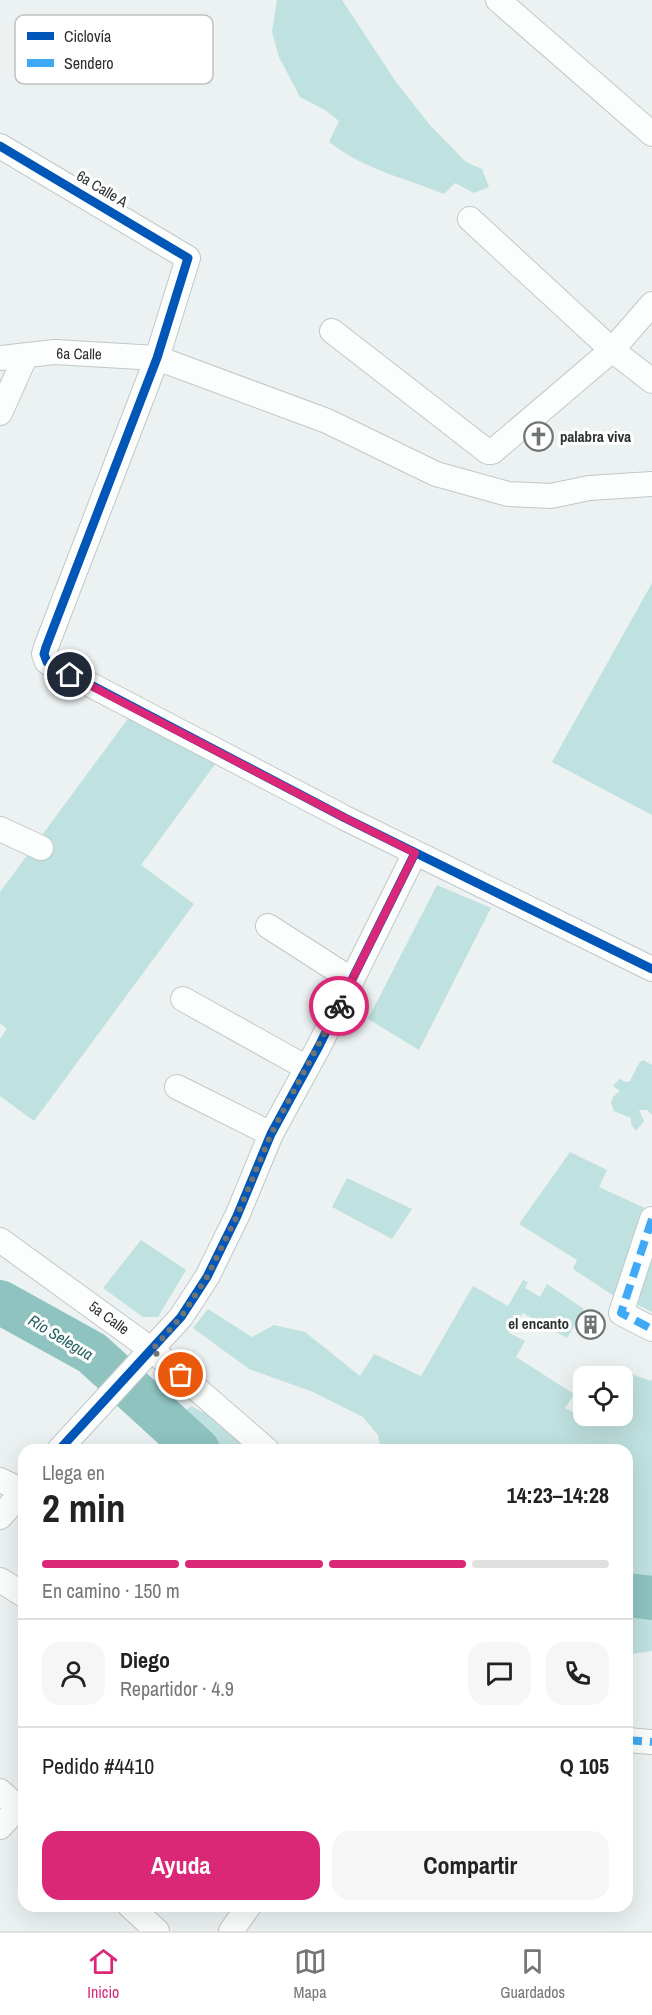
<!DOCTYPE html>
<html lang="es">
<head>
<meta charset="utf-8">
<style>
	body { margin:0; font-family:"Archivo Narrow",sans-serif; background:#f6f6f6; color:#222; height:100vh; display:flex; flex-direction:column; font-size:22px; white-space:nowrap }
	* { box-sizing:border-box; margin:0 }
	p { font-size:20px; color:#767676 }
	.icon { flex:none; width:33px; height:33px; fill:none; stroke:currentColor; stroke-width:2; stroke-linecap:round; stroke-linejoin:round }
	.map { position:relative; flex:1; overflow:hidden }
	.drawer { position:absolute; left:18px; top:1444px; width:615px; height:468px; display:flex; flex-direction:column; background:#fff; border-radius:18px; box-shadow:0 6px 24px #0002 }
	.drawer>* { flex:none }
	.buttons { position:absolute; left:573px; top:1366px; display:grid; gap:12px }
	.buttons a { display:grid; place-items:center; width:60px; height:60px; border-radius:12px; background:#fff; box-shadow:0 6px 24px #0002; font-size:30px }
	.pin { position:absolute; display:grid; place-items:center; width:51px; height:51px; color:#fff; margin:-26px; border:3px solid #fff; border-radius:50%; box-shadow:0 2px 6px #0007 }
	.courier { position:absolute; display:grid; place-items:center; width:60px; height:60px; margin:-30px; border:4px solid #db2777; border-radius:50%; background:#fff; color:#222; box-shadow:0 2px 8px #0007 }
	.overview em { font-style:normal; font-weight:800 }
	.overview div { display:flex; flex-direction:column-reverse }
	.overview { display:flex; align-items:center; justify-content:space-between; height:102px; padding:0 24px }
	h1 { font-size:39px; font-weight:800; line-height:45px }
	.bar { display:grid; grid-template-columns:repeat(4,1fr); gap:9px 6px; align-content:center; height:72px; padding:0 24px }
	.bar i { height:8px; border-radius:4px; background:#e0e0e0 }
	.bar .active { background:#db2777 }
	.bar p { grid-column:span 4 }
	.line { display:flex; align-items:center; gap:15px; padding:0 24px; border-top:2px solid #e0e0e0 }
	.line div { flex:1 }
	.round { display:grid; place-items:center; flex:none; width:63px; height:63px; border-radius:18px; background:#f6f6f6 }
	.primary-button { display:flex; gap:12px; margin-top:auto; padding:12px 24px }
	.primary-button a { flex:1; height:69px; border-radius:18px; background:#db2777; color:#fff; font-size:24px; font-weight:800; line-height:69px; text-align:center }
	.primary-button a+a { background:#f6f6f6; color:#222 }
	.menu { display:flex; justify-content:space-around; align-items:center; height:84px; border-top:2px solid #e0e0e0; background:#fff; font-size:16px; color:#767676 }
	.menu a { display:grid; justify-items:center; gap:3px }
	.menu .active { color:#db2777 }
	.map>svg:first-child { display:block }
	.green { fill:#bfe1df }
	.lines { fill:none; stroke-linecap:round; stroke-linejoin:round }
	.river { stroke:#8ec3c0; stroke-width:44 }
	.street-casing { stroke:#c2c7c7; stroke-width:26 }
	.street { stroke:#fcfdfd; stroke-width:24 }
	.quiet { stroke:#3fa9f5; stroke-width:8; stroke-dasharray:15 8; stroke-linecap:butt }
	.cycleway-casing { stroke:#fff; stroke-width:13 }
	.cycleway { stroke:#0057b8; stroke-width:9 }
	.done { stroke:#6f7574; stroke-width:6; stroke-dasharray:0 10.8 }
	.route { stroke:#db2777; stroke-width:8 }
	.labels { text-anchor:middle; stroke-width:6; stroke-linejoin:round; paint-order:stroke }
	.street-label { font-size:15px; fill:#2c3130; stroke:#fff }
	.poi-label { font-size:15px; font-weight:bold; fill:#2c3130; stroke:#fff; text-anchor:start }
	.water-label { font-size:16px; font-style:italic; fill:#256360; stroke:#fff }
	.key { fill:#fff; stroke:#c0c1c1; stroke-width:1.5 }
	.key-label { font-size:16px; fill:#2c3130 }
</style>
</head>
<body>
<div class="map">
<svg width="652" height="1931" viewBox="0 0 652 1931">
	<rect width="100%" height="100%" fill="#ecf2f2"/>
	<g class="green">
		<path d="M277,0H342L396,82L429,124L466,162L482,169L489,187L474,193L455,183L444,194C405,178 363,169 329,142L339,121L325,110L300,97L279,57L272,32Z"/>
		<path d="M652,583V815L552,762Z"/>
		<path d="M138,705L216,763L141,865L194,904L34,1121L0,1096V1039L7,1029L0,1023V892Z"/>
		<path d="M437,885L491,908L419,1050L368,1019Z"/>
		<path d="M643,1060L652,1065V1115L647,1110H639L644,1121L636,1131L631,1124V1118L614,1111L611,1103L613,1097L620,1091L613,1086L619,1079L626,1082L630,1081L639,1063Z"/>
		<path d="M570,1152L607,1170L599,1187L645,1208L620,1300L573,1269L577,1260L519,1224Z"/>
		<path d="M347,1178L412,1209L392,1239L332,1207Z"/>
		<path d="M141,1240L186,1270L158,1317H143L103,1288Z"/>
		<path d="M652,1258V1312L634,1303Z"/>
		<path d="M523,1280L528,1282L525,1288L540,1297L547,1284L584,1309L567,1338L523,1313L509,1333L525,1341L516,1357L574,1394L565,1408L583,1418L579,1425L583,1426L589,1416H622V1377H615L620,1370L651,1381L652,1379V1651L627,1655V1450H381L378,1435L363,1417L313,1392L249,1369L193,1328L208,1309L252,1337L274,1325L305,1332L360,1376L374,1354L421,1376L473,1286L508,1306Z"/>
		<path d="M191,1406L214,1418L250,1450H170L168,1439L183,1412Z"/>
	</g>
	<g class="lines">
		<g class="river">
			<path d="M0,1302L92,1353L198,1450"/>
			<path d="M627,1595L652,1598"/>
		</g>
		<defs>
			<g id="street">
				<path d="M498,0L652,134"/>
				<path d="M0,146L188,258L157,358L46,647L44,654L47,662L345,818L652,969"/>
				<path d="M470,219L612,350L652,381"/>
				<path d="M332,331L488,452H492L612,350L652,304"/>
				<path d="M0,358L55,352L157,358L327,421L436,474L508,494L551,496L589,488L652,484"/>
				<path d="M0,413L26,355"/>
				<path d="M0,829L41,848"/>
				<path d="M268,926L352,980"/>
				<path d="M183,999L307,1068"/>
				<path d="M177,1087L271,1134"/>
				<path d="M652,1219L621,1313L652,1329"/>
				<path d="M0,1240L152,1350L267,1450"/>
				<path d="M59,1450L181,1317L207,1277L237,1216L271,1134L319,1046L415,853"/>
				<path d="M0,1480L23,1491"/>
				<path d="M0,1517L24,1490"/>
				<path d="M0,1580L24,1595"/>
				<path d="M627,1740L652,1742"/>
				<path d="M0,1791L24,1813"/>
				<path d="M0,1827L18,1808"/>
				<path d="M130,1906L157,1931"/>
				<path d="M231,1931L249,1906"/>
			</g>
		</defs>
		<use href="#street" class="street-casing"/>
		<use href="#street" class="street"/>
		<g class="quiet">
			<path d="M652,1219L621,1313L652,1329"/>
			<path d="M627,1740L652,1742"/>
		</g>
		<defs>
			<g id="cycleway">
				<path d="M0,146L188,258L157,358L46,647L44,654L47,662L345,818L652,969"/>
				<path d="M59,1450L181,1317L207,1277L237,1216L271,1134L319,1046L415,853"/>
			</g>
		</defs>
		<use href="#cycleway" class="cycleway-casing"/>
		<use href="#cycleway" class="cycleway"/>
	</g>
	<g class="lines">
		<path class="done" d="M181,1375L152,1350L181,1317L207,1277L237,1216L271,1134L339,1006"/>
		<path class="route" d="M70,675L345,818L415,853L339,1006"/>
	</g>
	<defs>
		<symbol id="church-ring" viewBox="-11 -11 22 22"><circle r="9.5" fill="#fff" stroke="#6f7574" stroke-width="1.5"/><path d="M-1.2-6h2.4v3.5h3.3v2.4h-3.3V6h-2.4V-.1h-3.3v-2.4h3.3Z" fill="#6f7574"/></symbol>
		<symbol id="building-ring" viewBox="-11 -11 22 22"><circle r="9.5" fill="#fff" stroke="#6f7574" stroke-width="1.5"/><path d="M-4-6H4V6H1V3H-1V6H-4ZM-2.5-4.3h1.7v1.8h-1.7ZM.8-4.3h1.7v1.8H.8ZM-2.5-1h1.7V.8h-1.7ZM.8-1h1.7V.8H.8Z" fill="#6f7574"/></symbol>
	</defs>
	<g fill-rule="evenodd">
		<use href="#church-ring" x="522" y="420" width="33" height="33"/>
		<use href="#building-ring" x="574" y="1308" width="33" height="33"/>
	</g>
	<g class="labels">
		<g class="street-label">
			<text transform="translate(102 189) rotate(31)" y="5">6a Calle A</text>
			<text transform="translate(79 354) rotate(1)" y="5">6a Calle</text>
			<text transform="translate(109 1318) rotate(36)" y="5">5a Calle</text>
		</g>
		<g class="poi-label">
			<text x="560" y="442">palabra viva</text>
			<text x="569" y="1329" text-anchor="end">el encanto</text>
		</g>
		<g class="water-label">
			<text transform="translate(61 1337) rotate(31)" y="6">Río Selegua</text>
		</g>
	</g>
	<rect x="15" y="15" width="198" height="69" rx="9" class="key"/>
	<rect x="27" y="32" width="27" height="8" fill="#0057b8"/>
	<rect x="27" y="59" width="27" height="8" fill="#3fa9f5"/>
	<g class="key-label">
		<text x="64" y="42">Ciclovía</text>
		<text x="64" y="69">Sendero</text>
	</g>
</svg>
<div class="buttons">
<a><svg class="icon" aria-label="locate" viewBox="0 0 24 24"><circle cx="12" cy="12" r="6"/><path d="M12 2v4M12 18v4M2 12h4M18 12h4"/></svg></a>
</div>
<div class="pin" style="left:181px;top:1375px;background:#ea580c"><svg class="icon" aria-label="bag" viewBox="0 0 24 24"><path d="M5 8h14l-1 12H6zM9 8a3 3 0 0 1 6 0"/></svg></div>
<div class="pin" style="left:70px;top:675px;background:#1f2937"><svg class="icon" aria-label="home" viewBox="0 0 24 24"><path d="M3 11l9-7 9 7M6 9v11h12V9"/></svg></div>
<div class="courier" style="left:339px;top:1006px"><svg class="icon" aria-label="bike" viewBox="0 0 24 24"><circle cx="6" cy="16" r="4"/><circle cx="18" cy="16" r="4"/><path d="M6 16l4-8h5l3 8M10 8l3 8H6M13 5h3"/></svg></div>
<section class="drawer">
<div class="overview"><div><h1>2 min</h1><p>Llega en</p></div><em>14:23–14:28</em></div>
<div class="bar"><i class="active"></i><i class="active"></i><i class="active"></i><i></i><p>En camino · 150 m</p></div>
<div class="line" style="height:108px"><a class="round"><svg class="icon" aria-label="person" viewBox="0 0 24 24"><circle cx="12" cy="8" r="4"/><path d="M4 21q1-7 8-7t8 7"/></svg></a><div><b>Diego</b><p>Repartidor · 4.9</p></div><a class="round"><svg class="icon" aria-label="chat" viewBox="0 0 24 24"><path d="M4 5h16v11H9l-5 4z"/></svg></a><a class="round"><svg class="icon" aria-label="phone" viewBox="0 0 24 24"><path d="M5 4h4l2 5-3 2q2 4 5 5l2-3 5 2v4C11 20 4 13 5 4z"/></svg></a></div>
<div class="line" style="height:78px"><div>Pedido #4410</div><b>Q 105</b></div>
<div class="primary-button"><a>Ayuda</a><a>Compartir</a></div>
</section>
</div>
<nav class="menu">
<a class="active"><svg class="icon" aria-label="home" viewBox="0 0 24 24"><path d="M3 11l9-7 9 7M6 9v11h12V9"/></svg>Inicio</a>
<a><svg class="icon" aria-label="map" viewBox="0 0 24 24"><path d="M3 6l6-2 6 2 6-2v14l-6 2-6-2-6 2zM9 4v14M15 6v14"/></svg>Mapa</a>
<a><svg class="icon" aria-label="saved" viewBox="0 0 24 24"><path d="M7 4h10v16l-5-4-5 4z"/></svg>Guardados</a>
</nav>
</body>
</html>
